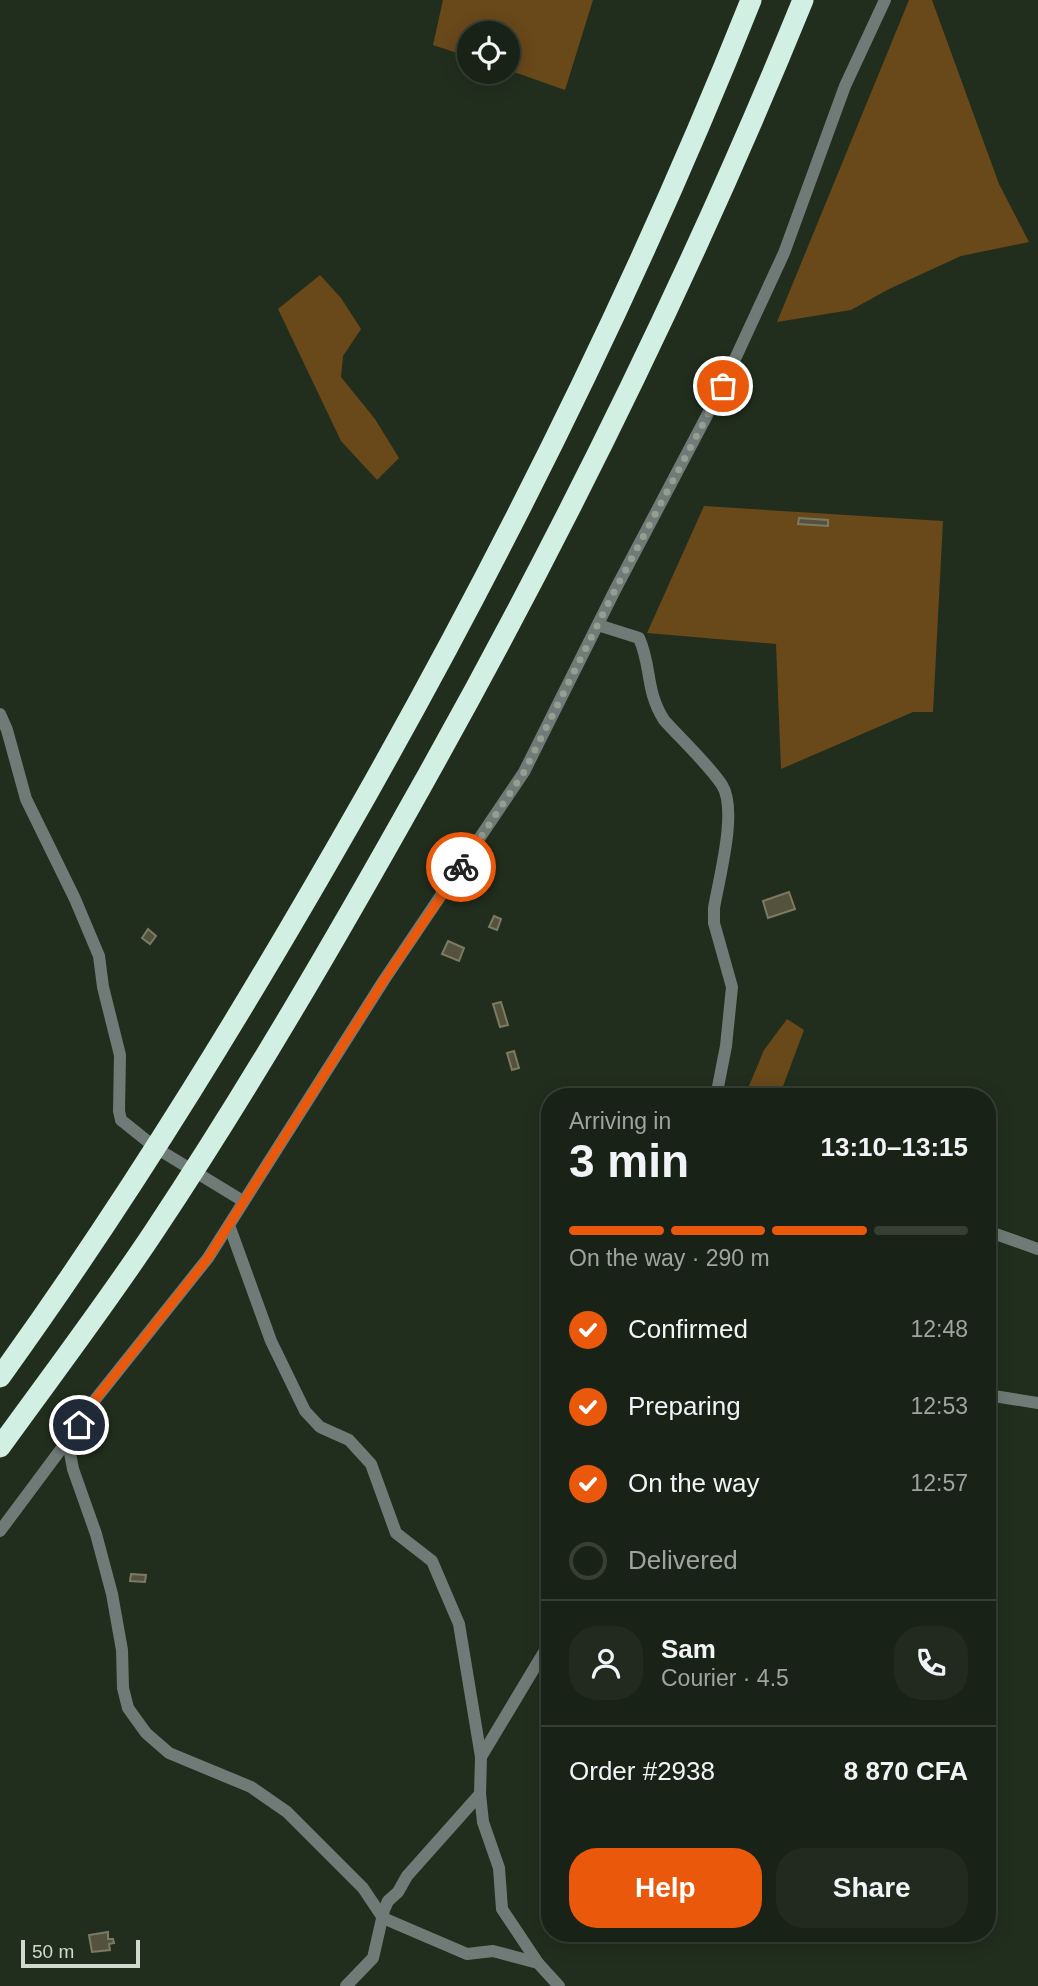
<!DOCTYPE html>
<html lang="en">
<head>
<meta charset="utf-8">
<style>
	body { margin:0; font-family:Arial,sans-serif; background:#222a1f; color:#f1f3f6; height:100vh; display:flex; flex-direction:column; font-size:26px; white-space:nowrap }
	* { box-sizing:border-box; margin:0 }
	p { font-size:23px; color:#9fa4a1 }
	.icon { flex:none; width:38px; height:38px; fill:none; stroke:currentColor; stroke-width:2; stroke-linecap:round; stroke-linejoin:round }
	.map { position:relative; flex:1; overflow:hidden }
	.sheet { position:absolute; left:541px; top:1088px; width:455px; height:854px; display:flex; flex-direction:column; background:#192216; border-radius:28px; box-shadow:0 4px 18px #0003,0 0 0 2px #373f35 }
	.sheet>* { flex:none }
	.buttons { position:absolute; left:457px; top:21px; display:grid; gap:14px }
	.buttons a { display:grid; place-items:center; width:63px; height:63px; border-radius:50%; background:#192216; box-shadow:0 4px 18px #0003,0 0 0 2px #373f35; font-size:35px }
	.scale { position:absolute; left:21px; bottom:18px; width:119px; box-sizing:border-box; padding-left:7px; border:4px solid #d2dacf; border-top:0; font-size:19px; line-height:24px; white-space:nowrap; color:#d2dacf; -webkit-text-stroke:5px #212e1d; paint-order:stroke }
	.pin { position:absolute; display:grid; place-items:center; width:60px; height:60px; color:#fff; margin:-30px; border:4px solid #fff; border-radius:50%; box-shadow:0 2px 7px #0007 }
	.courier { position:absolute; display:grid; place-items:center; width:70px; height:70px; margin:-35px; border:5px solid #ea580c; border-radius:50%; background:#fff; color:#222; box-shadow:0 2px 9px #0007 }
	.summary em { font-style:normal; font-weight:700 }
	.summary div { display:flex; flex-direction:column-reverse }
	.summary { display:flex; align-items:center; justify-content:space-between; height:119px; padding:0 28px }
	h1 { font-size:46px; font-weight:700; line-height:52px }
	.bar { display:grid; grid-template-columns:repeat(4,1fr); gap:10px 7px; align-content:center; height:84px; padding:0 28px }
	.bar i { height:9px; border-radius:5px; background:#373f35 }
	.bar .selected { background:#ea580c }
	.bar p { grid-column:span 4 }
	.line { display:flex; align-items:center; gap:18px; padding:0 28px; border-top:2px solid #373f35 }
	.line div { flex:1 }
	.round { display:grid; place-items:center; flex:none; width:74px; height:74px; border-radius:28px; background:#222a1f }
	ol { padding:0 28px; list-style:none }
	li { display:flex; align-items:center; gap:21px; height:77px }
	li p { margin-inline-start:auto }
	li .icon { padding:7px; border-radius:50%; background:#ea580c; color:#fff; stroke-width:4 }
	li:last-child { color:#9fa4a1 }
	li i { width:38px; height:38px; border:4px solid #373f35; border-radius:50% }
	.action { display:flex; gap:14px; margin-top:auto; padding:14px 28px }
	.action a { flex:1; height:80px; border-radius:28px; background:#ea580c; color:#fff; font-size:28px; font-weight:700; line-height:80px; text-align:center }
	.action a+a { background:#222a1f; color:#f1f3f6 }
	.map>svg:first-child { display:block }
	.green { fill:#69481a }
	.building { fill:#54523d; stroke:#7b7a63; stroke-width:2 }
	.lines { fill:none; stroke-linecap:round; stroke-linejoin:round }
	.street { stroke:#707b77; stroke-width:12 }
	.highway { stroke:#d2efe4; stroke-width:21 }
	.done { stroke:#949e91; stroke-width:7; stroke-dasharray:0 12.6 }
	.route { stroke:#ea580c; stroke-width:9 }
</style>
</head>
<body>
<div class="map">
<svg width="1038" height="1986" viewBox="0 0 1038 1986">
	<rect width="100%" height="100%" fill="#212e1d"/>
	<g class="green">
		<path d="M443,0H593L565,90L508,70V33H469V57L433,45Z"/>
		<path d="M909,0H932L999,184L1029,242L961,256L889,289L851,310L777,322Z"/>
		<path d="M320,275L341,298L361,329L343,356L341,377L375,419L399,458L377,480L341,441L278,309Z"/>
		<path d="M704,506L943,521L933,712H913L781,769L776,644L647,633Z"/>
		<path d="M787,1019L804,1030L779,1097H741L746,1093L764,1050Z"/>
	</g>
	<g class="building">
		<path d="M799,518L828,520V526L798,524Z"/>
		<path d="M789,892L795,909L768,918L763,901Z"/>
		<path d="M494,916L501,919L497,930L489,927Z"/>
		<path d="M148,929L156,936L150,944L142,938Z"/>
		<path d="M448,941L464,948L459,961L442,954Z"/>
		<path d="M501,1002L508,1025L500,1027L493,1004Z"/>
		<path d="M514,1051L519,1068L512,1070L507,1053Z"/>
		<path d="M131,1574L146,1575L145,1582L130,1581Z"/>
		<path d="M108,1932V1939H113L114,1943L109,1944L110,1950L92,1952L89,1935Z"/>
	</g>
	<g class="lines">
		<g class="street">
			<path d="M598,625L639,638C652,667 645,690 664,720C680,738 709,765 722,785C738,810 719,878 714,908V923L732,987L726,1046L716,1097"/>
			<path d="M0,714L7,730L26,799L75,899L99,956L103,987L120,1055L119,1111L121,1120L156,1148L243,1201"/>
			<path d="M229,1225L271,1341L305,1411L320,1427L349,1440L371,1464L396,1533L432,1561L459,1624L481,1757"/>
			<path d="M987,1231L1038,1249"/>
			<path d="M987,1393L994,1396L1038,1403"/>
			<path d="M77,1434L70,1453L73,1469L96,1534L112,1594L122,1650L123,1688L128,1708L146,1733L169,1753L251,1787L287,1812L363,1888L383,1918L467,1954L493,1951L538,1963L559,1986"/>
			<path d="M0,1531L79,1425L94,1401L208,1258L384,980L524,772L615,590L723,385L784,253L845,86L885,0"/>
			<path d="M538,1963L502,1909L499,1868L483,1822L480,1794L481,1757L550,1642"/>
			<path d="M346,1986L373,1958L384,1910L388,1901L398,1892L407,1876L480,1794"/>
		</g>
		<g class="highway">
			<path d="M0,1377C134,1191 253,995 366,796C511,539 642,274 751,0"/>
			<path d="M0,1447C52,1375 106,1304 155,1230C250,1087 337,937 421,787C564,532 693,270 803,0"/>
		</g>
	</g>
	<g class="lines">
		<path class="done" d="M461,867L524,772L615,590L723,386"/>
		<path class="route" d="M79,1425L94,1401L208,1258L384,980L461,867"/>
	</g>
</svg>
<div class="buttons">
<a><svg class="icon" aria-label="locate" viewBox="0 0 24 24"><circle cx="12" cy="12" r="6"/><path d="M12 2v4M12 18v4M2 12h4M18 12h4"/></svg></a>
</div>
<div class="scale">50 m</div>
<div class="pin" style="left:723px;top:386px;background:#ea580c"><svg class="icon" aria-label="bag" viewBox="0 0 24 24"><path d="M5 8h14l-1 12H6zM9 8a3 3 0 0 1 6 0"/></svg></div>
<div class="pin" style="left:79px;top:1425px;background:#1f2937"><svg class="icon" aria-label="home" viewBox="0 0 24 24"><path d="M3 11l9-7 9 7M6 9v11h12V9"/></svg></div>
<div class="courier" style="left:461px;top:867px"><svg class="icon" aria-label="bike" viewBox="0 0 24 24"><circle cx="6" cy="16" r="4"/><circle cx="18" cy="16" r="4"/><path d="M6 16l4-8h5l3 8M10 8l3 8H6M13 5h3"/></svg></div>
<section class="sheet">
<div class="summary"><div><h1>3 min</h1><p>Arriving in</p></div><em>13:10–13:15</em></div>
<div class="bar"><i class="selected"></i><i class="selected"></i><i class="selected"></i><i></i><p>On the way · 290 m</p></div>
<ol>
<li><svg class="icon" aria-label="check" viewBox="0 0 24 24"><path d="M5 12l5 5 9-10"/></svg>Confirmed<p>12:48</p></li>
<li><svg class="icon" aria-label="check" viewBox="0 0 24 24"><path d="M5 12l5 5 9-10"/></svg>Preparing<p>12:53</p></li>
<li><svg class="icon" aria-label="check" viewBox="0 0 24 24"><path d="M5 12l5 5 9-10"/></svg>On the way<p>12:57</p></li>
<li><i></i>Delivered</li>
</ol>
<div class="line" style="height:126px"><a class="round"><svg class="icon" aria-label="person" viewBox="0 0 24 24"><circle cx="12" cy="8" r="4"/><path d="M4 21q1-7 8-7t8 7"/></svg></a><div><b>Sam</b><p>Courier · 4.5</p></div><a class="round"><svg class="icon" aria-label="phone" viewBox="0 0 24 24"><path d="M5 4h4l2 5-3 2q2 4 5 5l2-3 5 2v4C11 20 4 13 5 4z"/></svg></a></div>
<div class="line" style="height:91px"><div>Order #2938</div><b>8 870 CFA</b></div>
<div class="action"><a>Help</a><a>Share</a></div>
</section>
</div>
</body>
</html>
